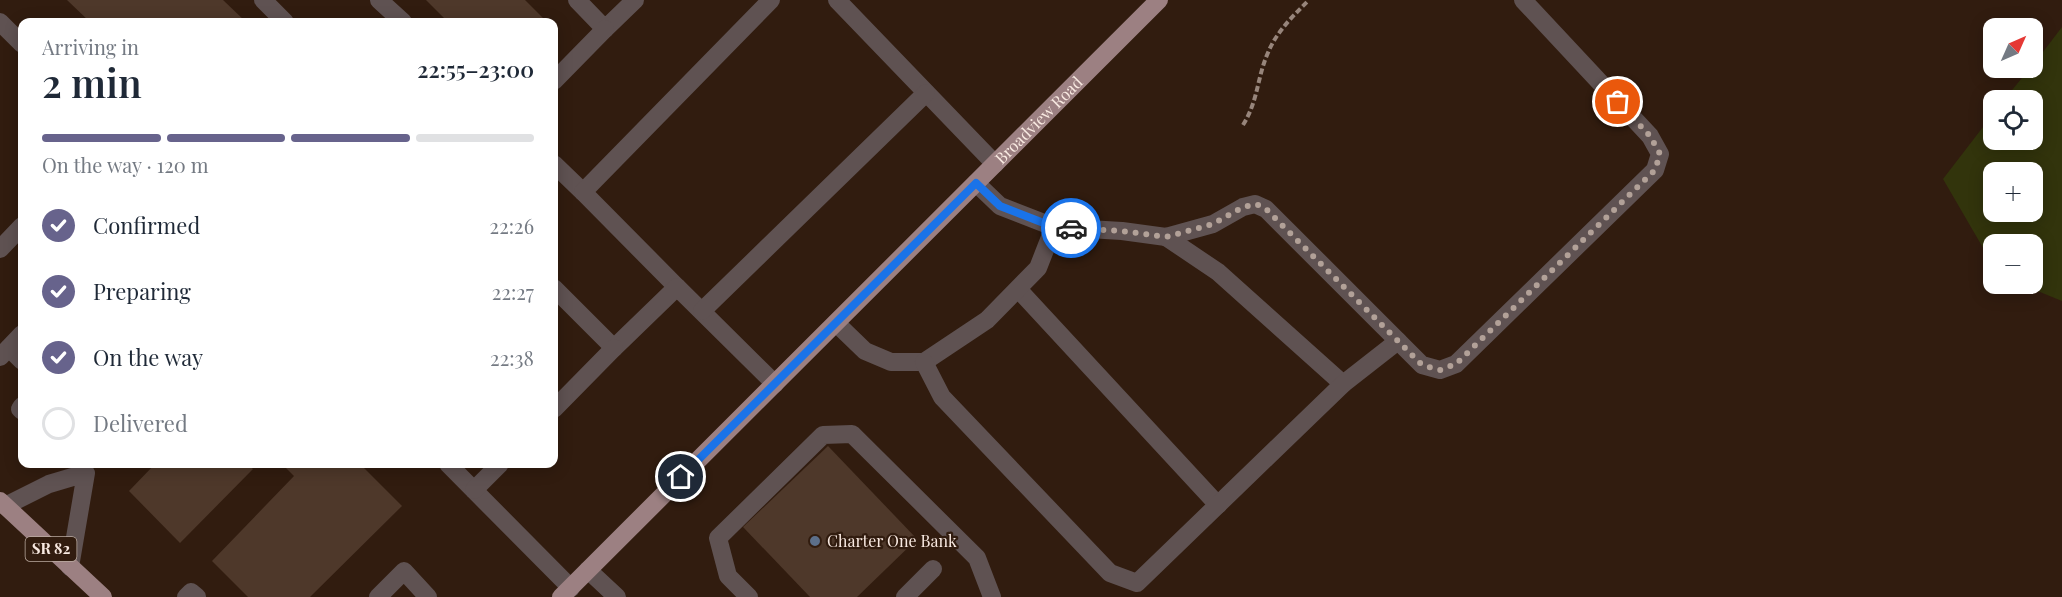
<!DOCTYPE html>
<html lang="en">
<head>
<meta charset="utf-8">
<style>
	body { margin:0; font-family:"Playfair Display",serif; background:#f2f2f3; color:#1f2937; height:100vh; display:flex; flex-direction:column; font-size:22px; white-space:nowrap }
	* { box-sizing:border-box; margin:0 }
	p { font-size:20px; color:#747a83 }
	.icon { flex:none; width:33px; height:33px; fill:none; stroke:currentColor; stroke-width:2; stroke-linecap:round; stroke-linejoin:round }
	.map { position:relative; flex:1; overflow:hidden }
	.drawer { position:absolute; left:18px; top:18px; width:540px; height:450px; display:flex; flex-direction:column; background:#fff; border-radius:12px; box-shadow:0 3px 15px #0003 }
	.drawer>* { flex:none }
	.needle { width:39px; rotate:45deg }
	.fabs { position:absolute; left:1983px; top:18px; display:grid; gap:12px }
	.fabs a { display:grid; place-items:center; width:60px; height:60px; border-radius:12px; background:#fff; box-shadow:0 3px 15px #0003; font-size:30px }
	.pin { position:absolute; display:grid; place-items:center; width:51px; height:51px; color:#fff; margin:-26px; border:3px solid #fff; border-radius:50%; box-shadow:0 2px 6px #0007 }
	.courier { position:absolute; display:grid; place-items:center; width:60px; height:60px; margin:-30px; border:4px solid #1a73e8; border-radius:50%; background:#fff; color:#222; box-shadow:0 2px 8px #0007 }
	.summary em { font-style:normal; font-weight:600 }
	.summary div { display:flex; flex-direction:column-reverse }
	.summary { display:flex; align-items:center; justify-content:space-between; height:102px; padding:0 24px }
	h1 { font-size:39px; font-weight:600; line-height:45px }
	.bar { display:grid; grid-template-columns:repeat(4,1fr); gap:9px 6px; align-content:center; height:72px; padding:0 24px }
	.bar i { height:8px; border-radius:4px; background:#e0e1e3 }
	.bar .on { background:#67638c }
	.bar p { grid-column:span 4 }
	ol { padding:0 24px; list-style:none }
	li { display:flex; align-items:center; gap:18px; height:66px }
	li p { margin-inline-start:auto }
	li .icon { padding:6px; border-radius:50%; background:#67638c; color:#fff; stroke-width:4 }
	li:last-child { color:#747a83 }
	li i { width:33px; height:33px; border:3px solid #e0e1e3; border-radius:50% }
	.map>svg:first-child { display:block }
	.green { fill:#32340c; fill-rule:evenodd }
	.building { fill:#4e382a }
	.lines { fill:none; stroke-linecap:round; stroke-linejoin:round }
	.path { stroke:#97857b; stroke-width:4; stroke-dasharray:6 3; stroke-linecap:butt }
	.service { stroke:#5f5252; stroke-width:18 }
	.primary { stroke:#9c8082; stroke-width:18 }
	.done { stroke:#b2a198; stroke-width:6; stroke-dasharray:0 10.8 }
	.route { stroke:#1a73e8; stroke-width:8 }
	.service-dot { fill:#5c6f8a; stroke:#311c0f; stroke-width:2 }
	.labels { text-anchor:middle; stroke-width:4.5; stroke-linejoin:round; paint-order:stroke }
	.shield { fill:#311c0f; stroke:#bcaca2; stroke-width:1.5 }
	.shield-label { font-size:15px; font-weight:bold; fill:#f8e9e1 }
	.street-label { font-size:16px; fill:#f8e9e1; stroke:#311c0f }
	.poi-label { font-size:16px; fill:#f8e9e1; stroke:#311c0f; text-anchor:start }
</style>
</head>
<body>
<div class="map">
<svg width="2062" height="597" viewBox="0 0 2062 597">
	<rect width="100%" height="100%" fill="#311c0f"/>
	<path class="green" d="M2062,27V301L2020,284H2032V244H1994L1993,265L1943,179L1993,114L1994,140H2032V100H2004L2030,68H2032L2033,65ZM1994,172H2032V212H1994Z"/>
	<g class="building">
		<path d="M67,0H223L246,22H90Z"/>
		<path d="M426,0H525L547,22H448Z"/>
		<path d="M828,446L917,539L857,597H810L743,527Z"/>
		<path d="M155,464H247L253,469L180,543L129,491Z"/>
		<path d="M282,464H360L402,506L310,597H248L212,561L294,476Z"/>
	</g>
	<g class="lines">
		<path class="path" d="M1243,125C1258,101 1257,79 1267,55C1276,32 1292,17 1309,0"/>
		<g class="service">
			<path d="M263,0L285,22"/>
			<path d="M379,0L403,22"/>
			<path d="M577,0L605,29L635,0"/>
			<path d="M837,0L995,164"/>
			<path d="M0,22L22,44"/>
			<path d="M554,81L605,29"/>
			<path d="M554,164L583,192"/>
			<path d="M976,183L1000,206L1054,227L1122,231L1166,237L1213,224L1243,207L1255,204L1266,209L1422,365L1440,370L1456,364L1655,170L1660,154L1650,136L1523,0"/>
			<path d="M1166,237L1218,272L1343,384"/>
			<path d="M0,249L22,226"/>
			<path d="M677,287L583,192L771,0"/>
			<path d="M554,288L614,348L677,287L775,384"/>
			<path d="M1018,289L1218,505"/>
			<path d="M702,311L926,93"/>
			<path d="M836,323L865,351L891,362H924L987,320L1038,268L1054,227"/>
			<path d="M9,348L22,361"/>
			<path d="M0,357L22,334"/>
			<path d="M924,362L942,397L1110,573L1137,583L1343,384L1398,341"/>
			<path d="M22,406L20,409L22,411"/>
			<path d="M554,409L614,348"/>
			<path d="M448,464L571,588"/>
			<path d="M474,490L500,464"/>
			<path d="M5,506L49,484L86,473L70,567"/>
			<path d="M588,570L617,597"/>
			<path d="M186,597L191,592L197,597"/>
			<path d="M378,597L404,571L428,597"/>
			<path d="M749,597L728,576L718,538L823,435L852,434L977,558L992,597"/>
			<path d="M905,597L933,569"/>
		</g>
		<g class="primary">
			<path d="M0,501L103,597"/>
			<path id="s1" d="M561,597L1159,0"/>
		</g>
	</g>
	<g class="lines">
		<path class="done" d="M1071,228L1122,231L1166,237L1213,224L1243,207L1256,204L1266,209L1422,365L1440,370L1456,364L1655,170L1660,154L1650,136L1618,102"/>
		<path class="route" d="M681,477L976,183L1000,206L1054,227L1071,228"/>
	</g>
	<circle class="service-dot" cx="815" cy="541" r="6"/>
	<g class="labels">
		<rect class="shield" x="25.5" y="537" width="51" height="24" rx="4.5"/>
		<g class="shield-label">
			<text x="51" y="554">SR 82</text>
		</g>
		<g class="street-label">
			<text dy="6" stroke="none"><textPath href="#s1" startOffset="675">Broadview Road</textPath></text>
		</g>
		<g class="poi-label">
			<text x="827" y="547">Charter One Bank</text>
		</g>
	</g>
</svg>
<div class="fabs">
<a><svg class="needle" viewBox="-14 -14 28 28"><path d="M0-13l5 13h-10z" fill="#e53935"/><path d="M0 13l5-13h-10z" fill="#747a83"/></svg></a>
<a><svg class="icon" aria-label="locate" viewBox="0 0 24 24"><circle cx="12" cy="12" r="6"/><path d="M12 2v4M12 18v4M2 12h4M18 12h4"/></svg></a>
<a>+</a>
<a>−</a>
</div>
<div class="pin" style="left:1618px;top:102px;background:#ea580c"><svg class="icon" aria-label="bag" viewBox="0 0 24 24"><path d="M5 8h14l-1 12H6zM9 8a3 3 0 0 1 6 0"/></svg></div>
<div class="pin" style="left:681px;top:477px;background:#1f2937"><svg class="icon" aria-label="home" viewBox="0 0 24 24"><path d="M3 11l9-7 9 7M6 9v11h12V9"/></svg></div>
<div class="courier" style="left:1071px;top:228px"><svg class="icon" aria-label="car" viewBox="0 0 24 24"><path d="M5 17H2v-5l4-1 3-4h7l3 4 3 1v5h-3M9 17h6M6 11h13"/><circle cx="7" cy="17" r="2"/><circle cx="17" cy="17" r="2"/></svg></div>
<section class="drawer">
<div class="summary"><div><h1>2 min</h1><p>Arriving in</p></div><em>22:55–23:00</em></div>
<div class="bar"><i class="on"></i><i class="on"></i><i class="on"></i><i></i><p>On the way · 120 m</p></div>
<ol>
<li><svg class="icon" aria-label="check" viewBox="0 0 24 24"><path d="M5 12l5 5 9-10"/></svg>Confirmed<p>22:26</p></li>
<li><svg class="icon" aria-label="check" viewBox="0 0 24 24"><path d="M5 12l5 5 9-10"/></svg>Preparing<p>22:27</p></li>
<li><svg class="icon" aria-label="check" viewBox="0 0 24 24"><path d="M5 12l5 5 9-10"/></svg>On the way<p>22:38</p></li>
<li><i></i>Delivered</li>
</ol>
</section>
</div>
</body>
</html>
